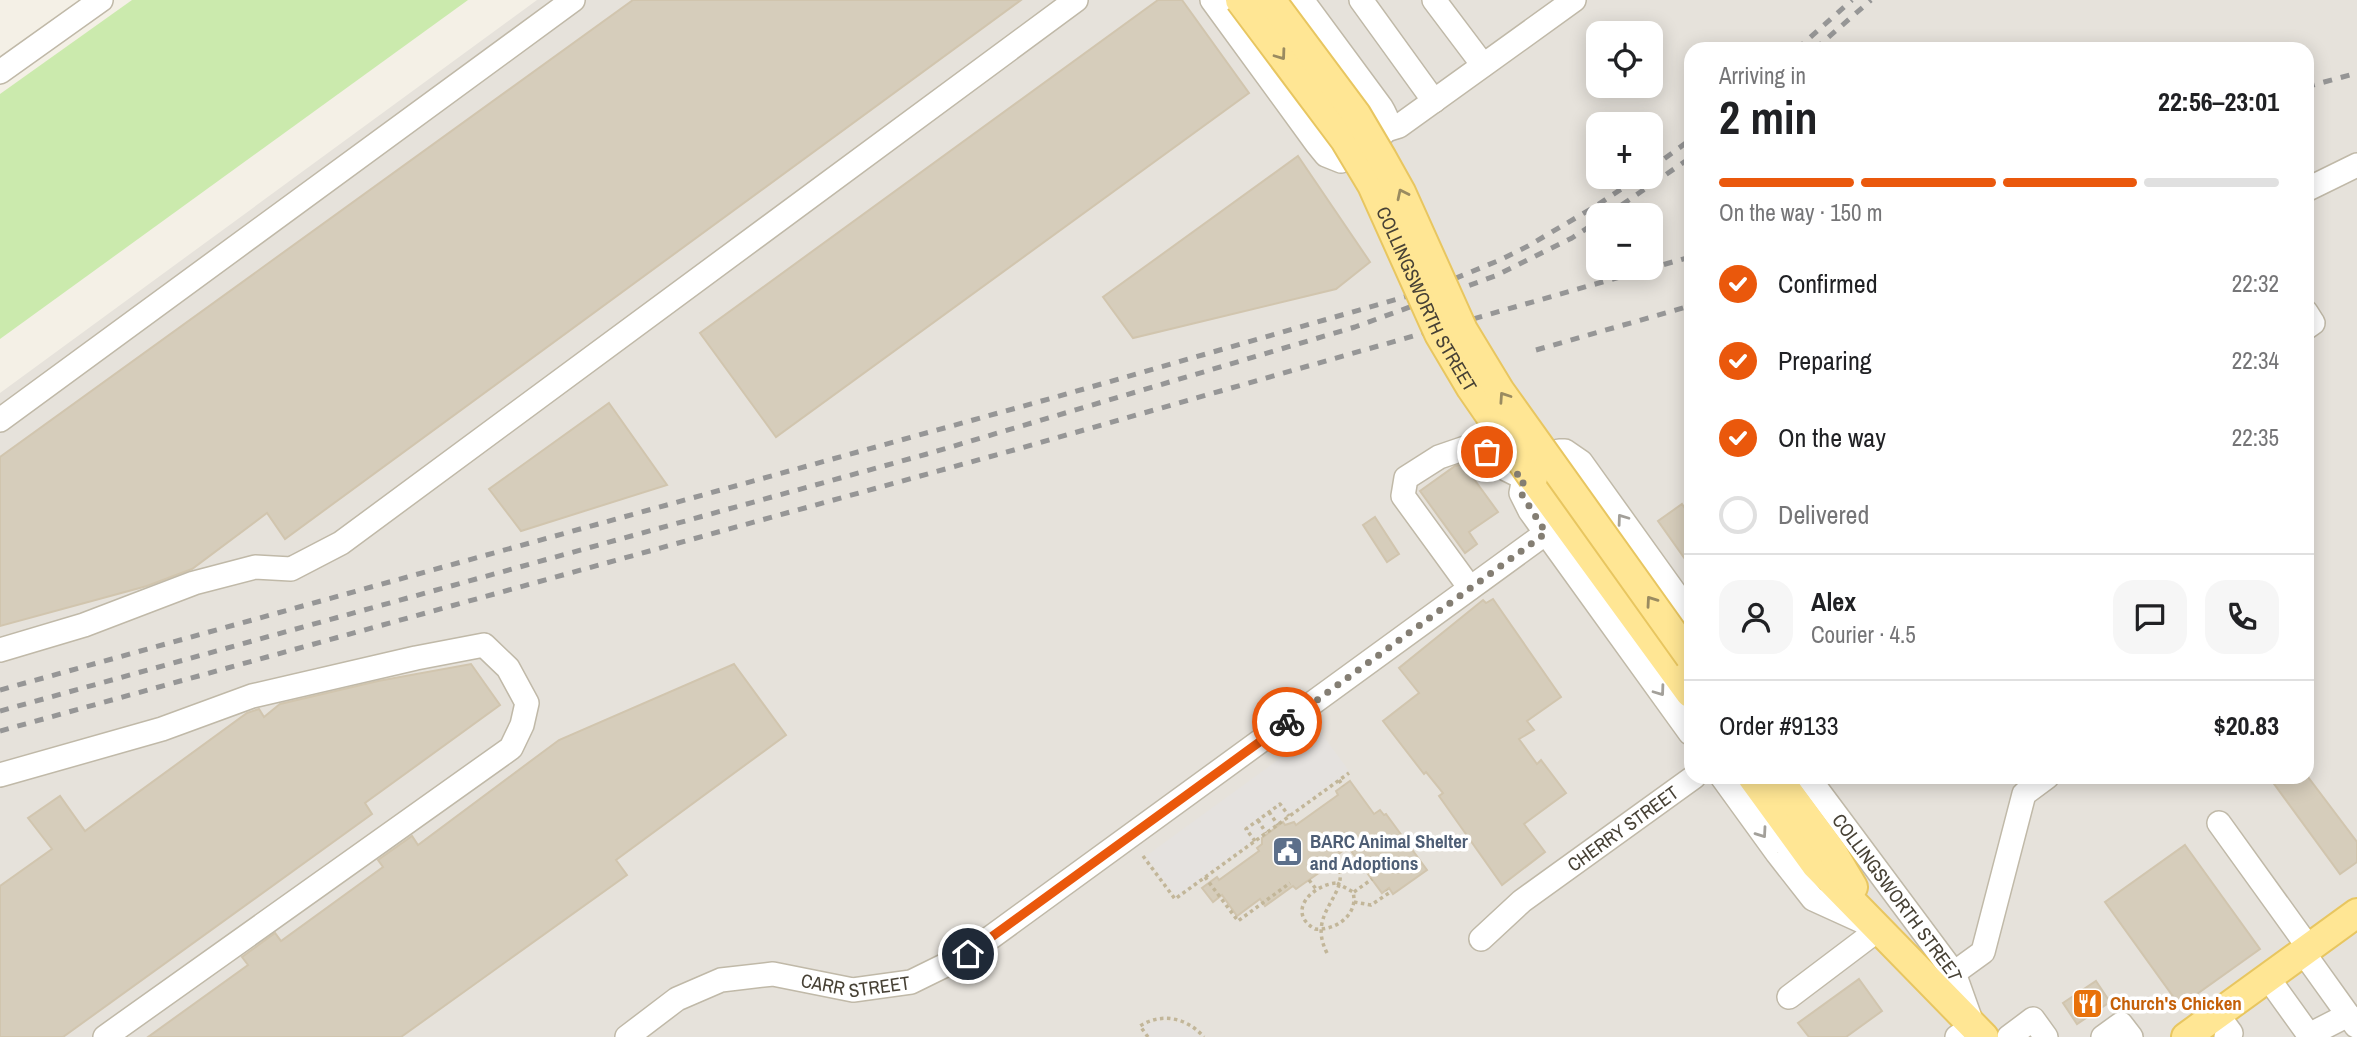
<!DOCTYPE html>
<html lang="en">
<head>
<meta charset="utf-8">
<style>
	body { margin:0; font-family:"Archivo Narrow",sans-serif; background:#f6f6f6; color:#202124; height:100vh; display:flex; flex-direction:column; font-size:26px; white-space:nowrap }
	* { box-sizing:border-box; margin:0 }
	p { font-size:23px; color:#757577 }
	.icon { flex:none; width:38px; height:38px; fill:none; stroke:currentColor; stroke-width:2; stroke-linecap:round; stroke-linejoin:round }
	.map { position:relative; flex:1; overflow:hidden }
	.sheet { position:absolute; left:1684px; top:42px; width:630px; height:742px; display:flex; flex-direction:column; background:#fff; border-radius:21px; box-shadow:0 4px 18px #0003 }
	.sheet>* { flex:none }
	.fabs { position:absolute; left:1586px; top:21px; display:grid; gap:14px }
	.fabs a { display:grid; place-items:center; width:77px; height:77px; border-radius:14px; background:#fff; box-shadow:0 4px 18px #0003; font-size:35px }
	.pin { position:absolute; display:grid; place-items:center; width:60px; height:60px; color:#fff; margin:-30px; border:4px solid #fff; border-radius:50%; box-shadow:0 2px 7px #0007 }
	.courier { position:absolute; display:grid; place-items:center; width:70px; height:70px; margin:-35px; border:5px solid #ea580c; border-radius:50%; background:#fff; color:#222; box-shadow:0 2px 9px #0007 }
	.overview em { font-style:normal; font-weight:700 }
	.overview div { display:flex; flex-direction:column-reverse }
	.overview { display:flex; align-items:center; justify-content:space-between; height:119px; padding:0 35px }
	h1 { font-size:46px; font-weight:700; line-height:52px }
	.bar { display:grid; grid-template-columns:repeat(4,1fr); gap:10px 7px; align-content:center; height:84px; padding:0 35px }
	.bar i { height:9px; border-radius:5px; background:#e0e0e0 }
	.bar .selected { background:#ea580c }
	.bar p { grid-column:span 4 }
	.line { display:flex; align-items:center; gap:18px; padding:0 35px; border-top:2px solid #e0e0e0 }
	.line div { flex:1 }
	.round { display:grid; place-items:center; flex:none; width:74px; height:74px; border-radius:21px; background:#f6f6f6 }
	ol { padding:0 35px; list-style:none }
	li { display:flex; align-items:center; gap:21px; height:77px }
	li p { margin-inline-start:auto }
	li .icon { padding:7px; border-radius:50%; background:#ea580c; color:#fff; stroke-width:4 }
	li:last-child { color:#757577 }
	li i { width:38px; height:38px; border:4px solid #e0e0e0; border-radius:50% }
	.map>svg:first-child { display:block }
	.industrial { fill:#e6e2db; fill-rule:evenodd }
	.green { fill:#cbeaad }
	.parking { fill:#e5e2df }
	.building { fill:#d6cdbb; stroke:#d1c5ae; stroke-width:2 }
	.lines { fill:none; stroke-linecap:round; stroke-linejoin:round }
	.minor-casing { stroke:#c0b9a8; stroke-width:26 }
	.major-casing { stroke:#e8c660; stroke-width:32 }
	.path { stroke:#c2b699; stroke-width:3.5; stroke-dasharray:3.5 3.5; stroke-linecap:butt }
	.minor { stroke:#fff; stroke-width:23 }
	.major { stroke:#ffe694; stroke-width:28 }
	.rail { stroke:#969696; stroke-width:5; stroke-dasharray:9 9; stroke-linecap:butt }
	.major-bridge-casing { stroke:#e8c660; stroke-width:32; stroke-linecap:butt }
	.major-bridge { stroke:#ffe694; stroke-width:28 }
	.oneway { stroke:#9a8b60 }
	.oneway2 { stroke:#a3a09a }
	.done { stroke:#847e73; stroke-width:7; stroke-dasharray:0 12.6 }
	.route { stroke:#ea580c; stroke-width:9 }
	.labels { text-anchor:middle; stroke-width:7; stroke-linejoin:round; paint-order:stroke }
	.street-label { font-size:19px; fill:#474135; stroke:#fff }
	.service-label { font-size:19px; font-weight:bold; fill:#4e5e75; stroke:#fff; text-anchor:start }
	.food-label { font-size:19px; font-weight:bold; fill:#c56008; stroke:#fff; text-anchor:start }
</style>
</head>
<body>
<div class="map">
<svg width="2357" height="1037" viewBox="0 0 2357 1037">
	<rect width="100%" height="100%" fill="#f4f0e6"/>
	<path class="industrial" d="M537,0H2357V1037H0V393ZM1598,33H1650V86H1598ZM1690,49H2306V777H1690ZM1598,124H1650V177H1598ZM1598,215H1650V268H1598Z"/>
	<path class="green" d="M132,0H468L0,339V94Z"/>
	<g class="parking">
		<path d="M1319,730L1349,771L1176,896L1146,856Z"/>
		<path d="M1159,1021L1181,1024L1194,1030L1200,1037H1150L1142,1026Z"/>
	</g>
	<g class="building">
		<path d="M633,0H1021L285,539L267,513L192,569L147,586L0,626V457Z"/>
		<path d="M1158,0H1182L1249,93L776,437L700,333Z"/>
		<path d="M1298,156L1370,262L1336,289L1133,338L1103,297Z"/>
		<path d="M609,403L667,485L521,531L489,489Z"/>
		<path d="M1463,464L1498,512L1469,532L1477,544L1465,553L1420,491L1455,466Z"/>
		<path d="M1682,504L1690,516V566L1658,521Z"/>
		<path d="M1375,517L1399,554L1387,562L1363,525Z"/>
		<path d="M1493,599L1561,697L1527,721L1534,730L1519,739L1537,764L1541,760L1566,793L1524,824L1545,852L1502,885L1439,796L1443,793L1426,772L1424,774L1383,721L1419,693L1399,668L1483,600L1486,603Z"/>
		<path d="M471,664L500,705L365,803L372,814L63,1037H0V886L52,849L28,818L60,796L85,831L247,713L259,709L264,717L280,704L378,681Z"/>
		<path d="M734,664L786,735L616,860L627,875L401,1037H148L248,965L242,957L275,933L281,941L383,867L378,860L412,836L418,845L559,740Z"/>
		<path d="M2269,777H2308L2357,842V862L2340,874Z"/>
		<path d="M1350,781L1374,814L1380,810L1384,815L1386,814L1427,870L1393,894L1389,888L1382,893L1348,847L1321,867L1323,870L1296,889L1293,886L1265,906L1260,899L1237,916L1222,895L1213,902L1202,888L1217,877L1219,880L1259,851L1257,848L1262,844V838L1283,822L1285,825L1294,822L1296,825L1338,795L1336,791Z"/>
		<path d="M2185,845L2260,949L2180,1006L2105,902Z"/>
		<path d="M1859,979L1882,1011L1846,1037H1809L1798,1023Z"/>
		<path d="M2096,981L2110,1002L2077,1024L2063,1003Z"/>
	</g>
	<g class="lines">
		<defs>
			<g id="minor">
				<path d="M1212,0L1317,144L1326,155L1341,161C1353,157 1388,137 1388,123C1387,118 1384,112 1381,107L1302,0"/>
				<path d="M1361,0L1434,101"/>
				<path d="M1434,0L1483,65"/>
				<path d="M0,72L101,0"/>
				<path d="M1386,130L1399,126L1574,0"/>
				<path d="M2306,190L2357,165"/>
				<path d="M2306,312L2313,323L2306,328"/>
				<path d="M0,420L573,0"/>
				<path d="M1470,588L1403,496L1406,478L1439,457L1474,445L1487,452L1506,469L1524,478"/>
				<path d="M1690,614L1581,462L1565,451H1559L1524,478L1521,493L1530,511L1690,733"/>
				<path d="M0,650L84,625L194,583L255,567L291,569L341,543L1076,0"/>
				<path d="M0,775L162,729L252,696L416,658L484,645L508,668L527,703L522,725L511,748L105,1037"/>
				<path d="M1722,777L1777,853L1813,899L1879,929L1789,997"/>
				<path id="s1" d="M1808,777L1954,973L1973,1026L1957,1037"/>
				<path d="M2219,823L2309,948"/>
				<path id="s2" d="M1481,939L1522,901L1694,777"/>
				<path d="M2303,952L2356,1026"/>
				<path d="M1954,973L1983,952L2024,794L2047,777"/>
				<path d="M2268,978L2309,1035L2348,1015"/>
				<path d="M2217,1014L2231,1033L2226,1037"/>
				<path id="s3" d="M627,1037L677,999L721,980L773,974L853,990L911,982L968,954L1546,533"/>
				<path d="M2009,1037L2033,1019L2046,1037"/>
				<path d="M2103,1037L2121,1024L2131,1037"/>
			</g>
			<g id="major">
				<path d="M1533,478L1690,693"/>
				<path d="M1752,777L1816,865L1984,1037"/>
				<path d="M1777,777L1833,853L1853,887"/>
				<path d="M2186,1037L2357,913"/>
			</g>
		</defs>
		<use href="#minor" class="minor-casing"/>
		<use href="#major" class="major-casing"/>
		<g class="path">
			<path d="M1339,780L1343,786"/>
			<path d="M1269,812L1278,825"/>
			<path d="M1258,820L1266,833"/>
			<path d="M1255,841L1246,829L1280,804L1289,816"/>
			<path d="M1143,856L1175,899L1349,773"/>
			<path d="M1205,877L1238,921L1290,883"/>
			<path d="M1309,880L1316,889"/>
			<path d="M1337,883L1353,892C1359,915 1335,931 1315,929C1285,912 1313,884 1337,883Z"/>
			<path d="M1354,892L1372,879"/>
			<path d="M1354,902L1371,905L1389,893L1387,890"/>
			<path d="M1327,953C1304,908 1358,894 1334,857"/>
			<path d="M1148,1037L1140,1026C1162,1012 1187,1018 1204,1037"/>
		</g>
		<use href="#minor" class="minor"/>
		<use href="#major" class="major"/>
		<g class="rail">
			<path d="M1797,49L1852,0"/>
			<path d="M1815,49L1871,0"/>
			<path d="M2306,87L2357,73"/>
			<path d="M1650,169L1690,140"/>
			<path d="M1607,215L1690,158"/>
			<path d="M1536,350L1690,306"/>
			<path d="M0,690L1056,397L1422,292L1500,260L1528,246L1596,206L1639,177"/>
			<path d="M0,711L927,454L1355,327L1495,276L1572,238L1598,221"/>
			<path d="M0,731L1014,450L1690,257"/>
		</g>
		<defs>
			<g id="major-bridge">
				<path id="s4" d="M1240,0L1345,140L1372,185L1439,334L1471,388L1533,478"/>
				<path d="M1271,0L1356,114L1382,158L1401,192L1463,330L1500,391L1690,657"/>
			</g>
		</defs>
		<use href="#major-bridge" class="major-bridge-casing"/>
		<use href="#major-bridge" class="major-bridge"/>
	</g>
	<defs><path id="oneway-chevron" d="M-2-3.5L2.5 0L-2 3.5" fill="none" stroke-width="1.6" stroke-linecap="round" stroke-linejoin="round" transform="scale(1.75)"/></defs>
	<g class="oneway">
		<use href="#oneway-chevron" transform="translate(1281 55) rotate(54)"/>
		<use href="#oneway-chevron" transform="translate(1402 194) rotate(-116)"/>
		<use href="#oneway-chevron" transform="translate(1504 397) rotate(-124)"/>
		<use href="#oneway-chevron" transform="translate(1651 601) rotate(-125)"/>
	</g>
	<g class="oneway2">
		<use href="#oneway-chevron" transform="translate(1622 519) rotate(-126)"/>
		<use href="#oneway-chevron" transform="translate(1660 691) rotate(54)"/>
		<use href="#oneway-chevron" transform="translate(1762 833) rotate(55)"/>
	</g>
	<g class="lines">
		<path class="done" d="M1287,722L1546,533L1521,493L1524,478L1495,461L1487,452"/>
		<path class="route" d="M968,954L1287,722"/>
	</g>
	<defs>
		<symbol id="civic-square" viewBox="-11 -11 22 22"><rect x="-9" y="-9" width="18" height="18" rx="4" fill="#5c6f8a" stroke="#fff"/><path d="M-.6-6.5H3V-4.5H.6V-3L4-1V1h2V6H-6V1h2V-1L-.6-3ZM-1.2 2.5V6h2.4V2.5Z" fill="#fff"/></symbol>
		<symbol id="restaurant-square" viewBox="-11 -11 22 22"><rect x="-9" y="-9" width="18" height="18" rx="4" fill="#e8710a" stroke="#fff"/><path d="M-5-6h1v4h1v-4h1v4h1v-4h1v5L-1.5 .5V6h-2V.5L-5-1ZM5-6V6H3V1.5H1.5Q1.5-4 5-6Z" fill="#fff"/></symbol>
	</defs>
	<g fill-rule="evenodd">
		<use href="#civic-square" x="1270" y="834" width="35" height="35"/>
		<use href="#restaurant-square" x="2070" y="986" width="35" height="35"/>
	</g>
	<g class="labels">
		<g class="street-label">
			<text dy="7" stroke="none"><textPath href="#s4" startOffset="354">COLLINGSWORTH STREET</textPath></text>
			<text dy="7" stroke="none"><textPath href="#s2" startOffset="180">CHERRY STREET</textPath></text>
			<text dy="7" stroke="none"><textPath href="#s1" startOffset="150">COLLINGSWORTH STREET</textPath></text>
			<text dy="7" stroke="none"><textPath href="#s3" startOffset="247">CARR STREET</textPath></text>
		</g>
		<g class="service-label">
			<text x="1310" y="848">BARC Animal Shelter<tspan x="1310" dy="22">and Adoptions</tspan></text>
		</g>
		<g class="food-label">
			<text x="2110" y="1010">Church's Chicken</text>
		</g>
	</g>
</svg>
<div class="fabs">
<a><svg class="icon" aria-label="locate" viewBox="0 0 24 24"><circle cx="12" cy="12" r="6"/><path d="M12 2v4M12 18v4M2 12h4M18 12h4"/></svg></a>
<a>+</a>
<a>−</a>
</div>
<div class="pin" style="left:1487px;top:452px;background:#ea580c"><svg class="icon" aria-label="bag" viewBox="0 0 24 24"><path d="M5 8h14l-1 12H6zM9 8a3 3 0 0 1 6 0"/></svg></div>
<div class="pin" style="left:968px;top:954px;background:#1f2937"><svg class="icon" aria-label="home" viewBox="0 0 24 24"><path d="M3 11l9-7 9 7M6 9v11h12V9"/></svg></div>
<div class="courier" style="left:1287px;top:722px"><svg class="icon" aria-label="bike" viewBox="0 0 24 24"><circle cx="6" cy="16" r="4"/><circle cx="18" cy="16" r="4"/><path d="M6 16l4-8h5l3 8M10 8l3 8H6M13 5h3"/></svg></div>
<section class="sheet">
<div class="overview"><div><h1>2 min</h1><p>Arriving in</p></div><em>22:56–23:01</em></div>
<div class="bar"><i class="selected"></i><i class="selected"></i><i class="selected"></i><i></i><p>On the way · 150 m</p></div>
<ol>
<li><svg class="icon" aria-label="check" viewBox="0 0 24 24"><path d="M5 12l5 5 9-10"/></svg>Confirmed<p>22:32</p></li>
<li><svg class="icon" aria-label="check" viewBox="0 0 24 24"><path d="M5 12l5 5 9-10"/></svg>Preparing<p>22:34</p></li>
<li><svg class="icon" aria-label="check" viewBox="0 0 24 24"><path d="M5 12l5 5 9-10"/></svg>On the way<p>22:35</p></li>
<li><i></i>Delivered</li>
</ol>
<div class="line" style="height:126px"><a class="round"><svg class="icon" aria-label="person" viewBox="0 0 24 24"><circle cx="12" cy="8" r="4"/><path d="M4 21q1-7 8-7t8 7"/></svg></a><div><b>Alex</b><p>Courier · 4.5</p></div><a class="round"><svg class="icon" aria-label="chat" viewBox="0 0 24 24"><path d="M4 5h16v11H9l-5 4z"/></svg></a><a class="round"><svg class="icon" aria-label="phone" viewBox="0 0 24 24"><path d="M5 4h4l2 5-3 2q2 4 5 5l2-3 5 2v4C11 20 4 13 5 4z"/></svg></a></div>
<div class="line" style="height:91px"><div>Order #9133</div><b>$20.83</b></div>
</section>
</div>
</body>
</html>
